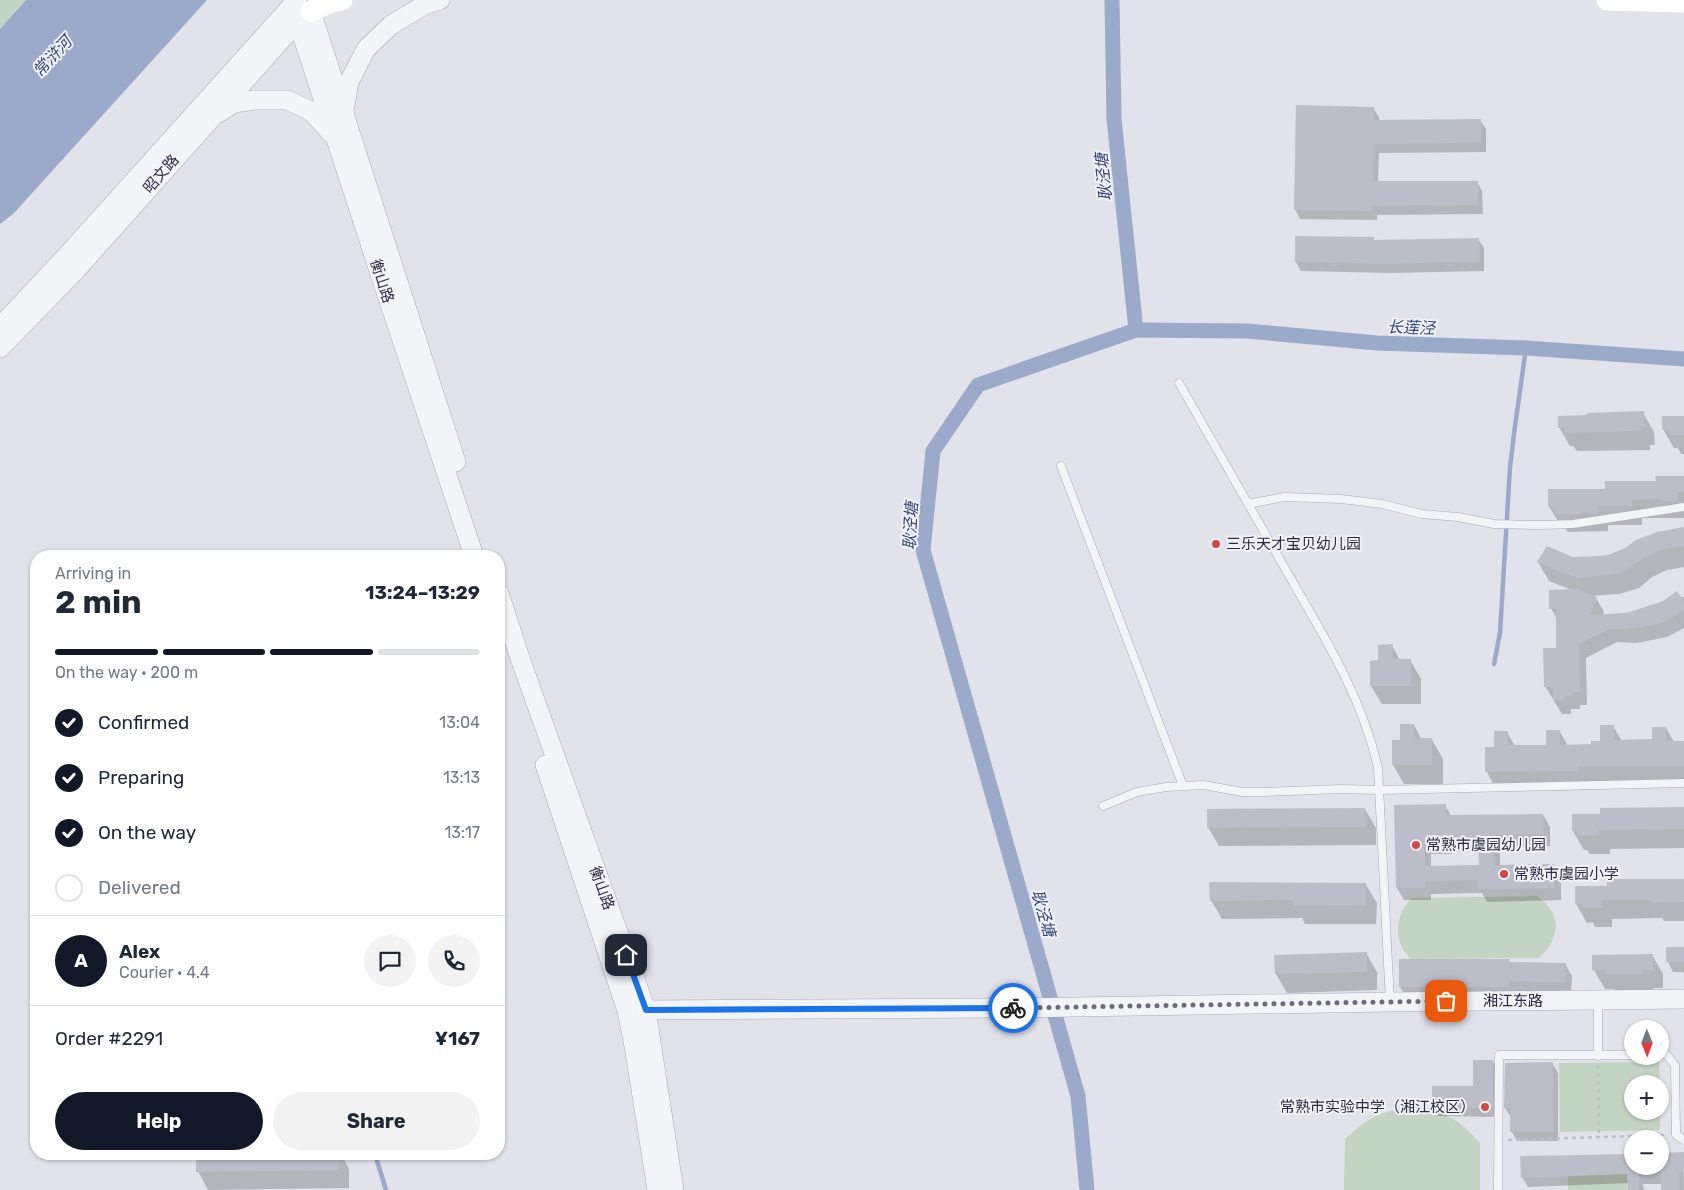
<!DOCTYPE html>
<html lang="en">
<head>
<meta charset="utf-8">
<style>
	body { margin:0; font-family:Rubik,"Noto Sans SC",sans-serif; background:#f2f2f3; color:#1f2937; height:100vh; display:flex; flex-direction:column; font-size:19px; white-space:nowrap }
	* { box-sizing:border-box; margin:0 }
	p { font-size:16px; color:#747a83 }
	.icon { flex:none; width:28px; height:28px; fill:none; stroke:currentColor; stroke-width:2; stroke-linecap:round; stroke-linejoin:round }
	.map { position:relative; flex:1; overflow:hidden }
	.details { position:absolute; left:30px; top:550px; width:475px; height:610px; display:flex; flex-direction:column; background:#fff; border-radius:20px; box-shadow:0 1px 4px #0004 }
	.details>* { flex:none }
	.needle { width:32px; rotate:179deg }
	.fabs { position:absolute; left:1624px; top:1020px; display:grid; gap:10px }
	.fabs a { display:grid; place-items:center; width:45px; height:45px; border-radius:50%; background:#fff; box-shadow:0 1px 4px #0004; font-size:25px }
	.pin { position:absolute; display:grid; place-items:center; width:42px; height:42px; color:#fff; margin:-21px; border-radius:10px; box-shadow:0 2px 8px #0006 }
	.courier { position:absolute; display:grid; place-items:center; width:50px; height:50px; margin:-25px; border:4px solid #1a73e8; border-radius:50%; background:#fff; color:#222; box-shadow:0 1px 6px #0007 }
	.head em { font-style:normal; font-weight:700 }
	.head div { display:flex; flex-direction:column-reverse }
	.head { display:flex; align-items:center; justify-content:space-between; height:85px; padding:0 25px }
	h1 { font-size:32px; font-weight:700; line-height:38px }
	.bar { display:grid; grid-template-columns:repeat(4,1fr); gap:8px 5px; align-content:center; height:60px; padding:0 25px }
	.bar i { height:6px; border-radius:4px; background:#e0e1e3 }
	.bar .on { background:#111827 }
	.bar p { grid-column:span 4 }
	.line { display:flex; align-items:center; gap:12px; padding:0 25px; border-top:1px solid #e0e1e3 }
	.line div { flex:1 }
	.round { display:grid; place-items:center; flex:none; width:52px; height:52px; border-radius:26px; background:#f2f2f3 }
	ol { padding:0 25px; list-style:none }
	li { display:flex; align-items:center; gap:15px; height:55px }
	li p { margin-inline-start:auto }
	li .icon { padding:5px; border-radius:50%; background:#111827; color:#fff; stroke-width:4 }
	li:last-child { color:#747a83 }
	li i { width:28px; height:28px; border:2px solid #e0e1e3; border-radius:50% }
	.cta { display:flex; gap:10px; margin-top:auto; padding:10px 25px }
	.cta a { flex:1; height:58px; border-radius:30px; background:#111827; color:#fff; font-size:20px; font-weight:700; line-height:58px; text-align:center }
	.cta a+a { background:#f2f2f3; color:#1f2937 }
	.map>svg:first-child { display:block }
	.green { fill:#c3d4c2 }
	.water { fill:#9ba9ca }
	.shadow { fill:#0003; fill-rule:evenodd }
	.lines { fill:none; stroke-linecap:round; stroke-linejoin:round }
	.stream { stroke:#9ba9ca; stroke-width:4.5 }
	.canal { stroke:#9ba9ca; stroke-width:15 }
	.building { fill:#bbbdc9; fill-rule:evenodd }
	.service-casing { stroke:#a6a8b4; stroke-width:9 }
	.tertiary-casing { stroke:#a6a8b4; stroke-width:20 }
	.path { stroke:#bec0c8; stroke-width:2.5; stroke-dasharray:4 4; stroke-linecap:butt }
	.service { stroke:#f3f4f8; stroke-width:8 }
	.tertiary { stroke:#f3f4f8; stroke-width:19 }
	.secondary { stroke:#fff; stroke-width:21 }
	.done { stroke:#696c7c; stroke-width:5; stroke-dasharray:0 9 }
	.route { stroke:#1a73e8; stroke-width:6 }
	.poi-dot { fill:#d04944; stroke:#f0f2f7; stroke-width:2 }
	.labels { text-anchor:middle; stroke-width:4; stroke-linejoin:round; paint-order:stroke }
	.street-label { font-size:15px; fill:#292d41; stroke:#f0f2f7 }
	.poi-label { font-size:15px; fill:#292d41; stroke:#f0f2f7; text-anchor:start }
	.water-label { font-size:16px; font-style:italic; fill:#324476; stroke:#f0f2f7 }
</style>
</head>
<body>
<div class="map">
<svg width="1684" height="1190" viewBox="0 0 1684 1190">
	<rect width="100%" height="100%" fill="#e1e2ea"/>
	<g class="green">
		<path d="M0,0H26L0,29Z"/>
		<path d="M1537,896C1562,913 1561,938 1539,958L1411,959C1392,942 1395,914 1412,898Z"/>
		<path d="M1659,1062L1660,1084H1632V1111H1660V1130L1560,1132L1559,1063Z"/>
		<path d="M1415,1107C1447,1113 1458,1118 1480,1143V1190H1344L1345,1139C1368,1117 1383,1110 1415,1107Z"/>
		<path d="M1627,1174L1628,1190H1568V1175Z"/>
	</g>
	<path class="water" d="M26,0H207L14,213L0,224V29Z"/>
	<g class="shadow">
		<path d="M1373,108L1379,117V121L1480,120L1486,129V152L1379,153L1378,183L1477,182L1482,191L1483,214L1377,215V220L1300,219L1295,209Z"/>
		<path d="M1297,237L1373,239L1375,241L1478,239L1484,248V271L1391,273L1301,271L1296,262Z"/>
		<path d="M1643,413L1654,432L1655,445H1650V450L1577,451L1573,446H1570L1559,427Z"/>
		<path d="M1684,417V454H1681L1678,448H1674L1663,429Z"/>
		<path d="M1684,477V518H1642V525H1608V531L1568,532L1563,525H1560L1549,506L1606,490Z"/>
		<path d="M1684,530V567L1667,570L1652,577L1639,588L1619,594L1590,596L1596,598L1604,612L1603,615L1625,614L1684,597V628L1667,637L1637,643L1617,642L1586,658L1587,705H1580V709H1571V714H1562L1545,686L1557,649V619L1551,608L1574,591L1549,581L1538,562L1609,556Z"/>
		<path d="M1392,646L1400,660H1410L1421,679V704H1382L1371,686L1380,662Z"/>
		<path d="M1414,725L1422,740H1432L1443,759V784H1404L1393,765V741H1401Z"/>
		<path d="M1613,726L1622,741H1653L1666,728L1674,742H1684V786L1589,785V790L1497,791L1487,772L1495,748L1507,732L1515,746H1547L1560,732L1568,746L1593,745L1601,742Z"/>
		<path d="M1445,805L1451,816L1543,815L1550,827V846L1500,847V867L1553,866L1561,878V900L1487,902L1482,893L1431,894V900H1404L1397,888ZM1480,851V866L1431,867V854H1452V852Z"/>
		<path d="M1684,808V848L1610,849V854H1590L1587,850H1584L1573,831V815H1602Z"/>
		<path d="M1365,809L1376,828V845L1219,846L1208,827Z"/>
		<path d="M1684,880V921H1664L1662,918L1612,919V927H1595L1593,922L1587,923L1576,904L1609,887Z"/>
		<path d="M1366,885L1377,903L1376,924H1305L1302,918L1222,919L1211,900Z"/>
		<path d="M1684,948V974L1683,972H1673L1668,962Z"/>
		<path d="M1366,953L1377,972V990L1287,993L1276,974V956Z"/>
		<path d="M1652,955L1663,974V988H1653V994H1617L1614,989H1605L1594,970Z"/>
		<path d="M1509,960L1510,963L1565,964L1572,976L1571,994L1407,998L1400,987Z"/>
		<path d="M1493,1061L1498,1071V1117L1439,1116L1434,1107L1474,1087Z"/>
		<path d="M1552,1063L1558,1073V1141H1517L1512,1132L1511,1117L1505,1108Z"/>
		<path d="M197,1154H341L349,1169V1188L208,1190L198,1171Z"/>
		<path d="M1660,1154H1683L1684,1190H1663L1662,1184H1643L1644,1190H1629V1183L1528,1187L1522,1177V1158L1632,1155V1166H1660Z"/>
	</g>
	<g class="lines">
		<g class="stream">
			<path d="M1494,664L1500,633L1510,467L1515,426L1526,348"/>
			<path d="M375,1154L386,1190"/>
		</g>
		<g class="canal">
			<path d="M1136,330L1247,331L1377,343L1526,348L1684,359"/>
			<path d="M1087,1190L1078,1096L923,550L933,451L978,385L1136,330L1114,119L1112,0"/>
		</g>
	</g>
	<g class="building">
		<path d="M1296,105L1374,107V120L1481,119V143L1374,144L1373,181H1478V205L1372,206V211L1294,210Z"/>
		<path d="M1295,236L1374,237V240L1479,238L1480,262L1385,264L1295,262Z"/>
		<path d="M1644,411L1645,426H1640V431L1564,433V427L1558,428V416L1587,415V413Z"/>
		<path d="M1662,416H1684V435H1669L1668,430H1662Z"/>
		<path d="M1655,476H1684V492H1678V501H1663V499L1632,500V506H1598V513L1556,514L1555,507H1548V489H1605V481H1656Z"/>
		<path d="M1684,527V546L1664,549L1648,555L1628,569L1617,574L1576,578L1537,562L1547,546L1573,557L1599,556L1608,555L1625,548L1636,540L1657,532Z"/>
		<path d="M1577,589L1597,597L1590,615L1625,613L1633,611L1663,601L1677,591L1684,601V609L1670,619L1659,624L1628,629H1609L1579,644L1580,692H1573V696H1564V701H1553V687H1544L1543,648H1556V609H1549V590Z"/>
		<path d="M1393,644V659H1411V686H1370V661L1378,660V645Z"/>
		<path d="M1400,724H1414V738H1432V765H1392V740H1400Z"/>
		<path d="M1600,725H1614V740L1652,739V727H1666V741H1684V767H1578V771L1485,772V747H1494V731H1508V745H1546V730H1560V745L1591,744V741H1600Z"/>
		<path d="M1446,804V815L1543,814L1544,834L1493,835L1494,865L1554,864L1555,888L1478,889V880L1425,881V888H1396L1394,805ZM1445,839H1478L1479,865L1425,866V842H1445Z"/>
		<path d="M1684,807V829L1599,830V835L1578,836L1577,831H1572V814H1600V808Z"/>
		<path d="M1365,808L1366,827L1207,828V809Z"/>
		<path d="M1607,879H1684V902L1652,903V900H1610L1601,901L1602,908H1583V904H1575V886H1607Z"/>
		<path d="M1209,882L1366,883V905L1293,906V900L1210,901Z"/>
		<rect x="1666" y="947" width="18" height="15"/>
		<path d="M1367,952V972L1275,974L1274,955Z"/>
		<path d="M1653,954V970H1643V975H1605V970H1592V955Z"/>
		<path d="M1399,959H1510L1509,962L1566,963L1565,983L1509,981V987H1399Z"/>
		<path d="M1473,1060H1493V1108H1432V1086H1473Z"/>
		<path d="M1553,1062L1554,1132H1510V1108H1504L1505,1063Z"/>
		<path d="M1684,1152V1169L1679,1174L1680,1190H1661L1660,1153Z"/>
		<path d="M196,1154H339V1170L196,1172Z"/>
		<path d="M1632,1154V1166H1639V1190H1628L1627,1174L1521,1178L1520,1156Z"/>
	</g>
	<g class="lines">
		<defs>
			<g id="service">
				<path d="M1179,383C1215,446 1251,509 1287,572C1323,635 1362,696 1378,768L1390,1002"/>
				<path d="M1061,466L1183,786"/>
				<path d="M1248,504L1284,497L1341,499L1382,504L1422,514L1458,517L1494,524L1540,525L1573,524L1684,507"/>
				<path d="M1103,806L1137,792L1166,787L1204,785L1242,792H1264L1341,789L1379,790L1684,783"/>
				<path d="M1660,1054H1666L1675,1065L1676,1135L1684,1140"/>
				<path d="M1598,1056V1000"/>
				<path d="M1498,1190L1499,1055H1632"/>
			</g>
			<g id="tertiary">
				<path d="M292,4L380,274L474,556"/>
				<path d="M311,11L456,462"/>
				<path d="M344,111L349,82L366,49L391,25L426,4L440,0"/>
				<path d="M220,112L234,103L255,100H287L311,111L332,134"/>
				<path d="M0,327L71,251L297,0"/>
				<path d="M0,348L77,269L298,21L307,14"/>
				<path d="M499,593L521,661L646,1010L674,1190"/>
				<path d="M545,765L627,1011L634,1046L657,1190"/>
				<path d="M646,1010L1009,1008L1390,1002L1684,999"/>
			</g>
		</defs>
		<use href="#service" class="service-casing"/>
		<use href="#tertiary" class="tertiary-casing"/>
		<g class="path">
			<path d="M1598,1065L1599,1138"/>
			<path d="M1508,1140L1667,1135"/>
		</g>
		<use href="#service" class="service"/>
		<use href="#tertiary" class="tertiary"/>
		<g class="secondary">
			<path d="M1607,0L1684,2"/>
			<path d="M311,11L332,2L342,0"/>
		</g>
	</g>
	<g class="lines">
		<path class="done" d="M1013,1008L1446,1001"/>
		<path class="route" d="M626,955L646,1010L1013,1008"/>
	</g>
	<g class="poi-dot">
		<circle cx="1216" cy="544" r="5"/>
		<circle cx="1416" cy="845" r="5"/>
		<circle cx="1504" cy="874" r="5"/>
		<circle cx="1485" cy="1107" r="5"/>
	</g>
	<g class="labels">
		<g class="street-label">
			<text transform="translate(161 174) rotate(-49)" y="5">昭文路</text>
			<text transform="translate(382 281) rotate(72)" y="5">衡山路</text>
			<text transform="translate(602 888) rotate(70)" y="5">衡山路</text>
			<text x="1513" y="1006">湘江东路</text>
		</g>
		<g class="poi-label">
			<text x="1226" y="549">三乐天才宝贝幼儿园</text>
			<text x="1426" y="850">常熟市虞园幼儿园</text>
			<text x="1514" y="879">常熟市虞园小学</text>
			<text x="1475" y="1112" text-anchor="end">常熟市实验中学（湘江校区）</text>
		</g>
		<g class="water-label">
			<text transform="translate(52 56) rotate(-47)" y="6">常浒河</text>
			<text transform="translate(1103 177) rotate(-96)" y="6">耿泾塘</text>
			<text transform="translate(1411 327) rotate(2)" y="6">长莲泾</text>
			<text transform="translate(910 526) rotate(-87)" y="6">耿泾塘</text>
			<text transform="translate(1044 913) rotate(74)" y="6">耿泾塘</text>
		</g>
	</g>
</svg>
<div class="fabs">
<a><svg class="needle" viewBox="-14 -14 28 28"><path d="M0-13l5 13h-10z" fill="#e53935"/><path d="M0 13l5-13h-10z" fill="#747a83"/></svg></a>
<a>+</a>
<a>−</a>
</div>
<div class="pin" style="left:1446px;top:1001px;background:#ea580c"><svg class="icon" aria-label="bag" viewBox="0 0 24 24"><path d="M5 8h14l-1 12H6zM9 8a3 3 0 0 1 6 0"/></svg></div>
<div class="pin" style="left:626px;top:955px;background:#1f2937"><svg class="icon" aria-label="home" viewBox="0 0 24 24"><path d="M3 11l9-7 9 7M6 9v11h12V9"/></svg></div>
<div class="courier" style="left:1013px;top:1008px"><svg class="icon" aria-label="bike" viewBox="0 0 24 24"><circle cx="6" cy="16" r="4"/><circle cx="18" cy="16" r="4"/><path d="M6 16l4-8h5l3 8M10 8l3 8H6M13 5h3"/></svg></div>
<section class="details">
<div class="head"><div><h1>2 min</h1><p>Arriving in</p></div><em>13:24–13:29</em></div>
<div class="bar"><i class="on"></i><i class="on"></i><i class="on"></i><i></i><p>On the way · 200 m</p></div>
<ol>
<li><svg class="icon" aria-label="check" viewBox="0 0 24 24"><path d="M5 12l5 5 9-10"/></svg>Confirmed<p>13:04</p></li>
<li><svg class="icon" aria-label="check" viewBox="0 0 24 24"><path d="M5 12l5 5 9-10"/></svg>Preparing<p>13:13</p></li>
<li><svg class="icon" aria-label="check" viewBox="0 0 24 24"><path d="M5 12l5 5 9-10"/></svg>On the way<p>13:17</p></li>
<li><i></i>Delivered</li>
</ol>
<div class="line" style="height:90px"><b class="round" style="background:#111827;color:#fff">A</b><div><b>Alex</b><p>Courier · 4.4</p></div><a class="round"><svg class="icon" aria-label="chat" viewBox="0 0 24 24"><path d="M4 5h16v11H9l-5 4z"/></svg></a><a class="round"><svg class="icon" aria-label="phone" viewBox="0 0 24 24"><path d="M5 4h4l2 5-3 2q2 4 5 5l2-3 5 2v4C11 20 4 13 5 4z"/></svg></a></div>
<div class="line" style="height:65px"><div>Order #2291</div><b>¥167</b></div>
<div class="cta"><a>Help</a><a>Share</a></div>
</section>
</div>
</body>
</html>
